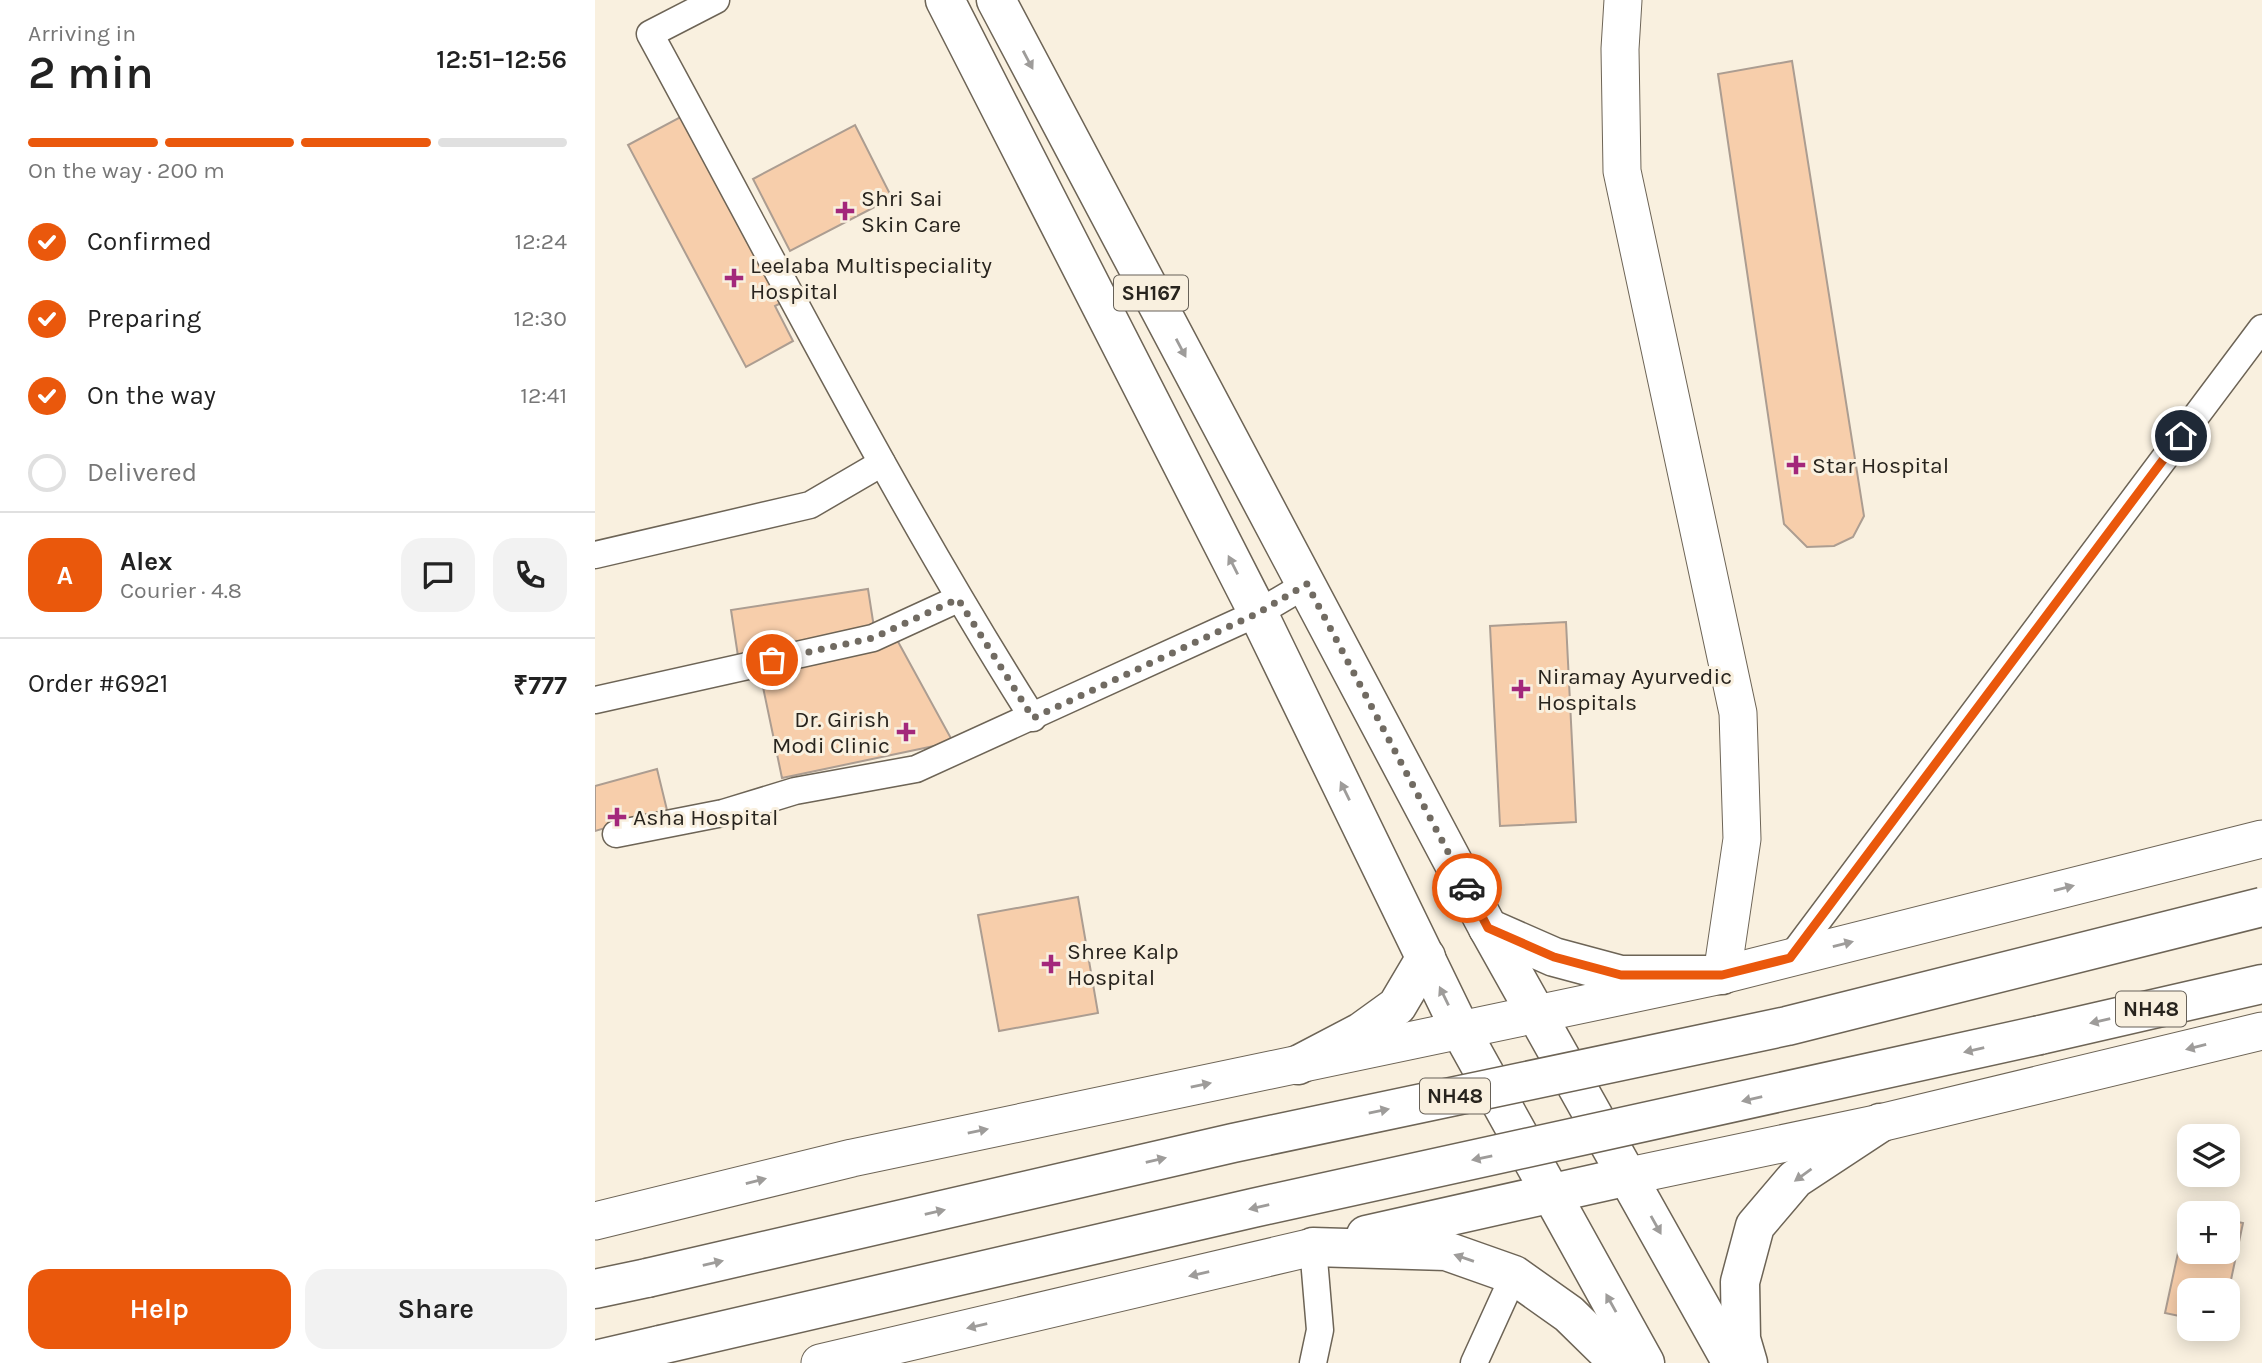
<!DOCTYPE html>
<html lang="en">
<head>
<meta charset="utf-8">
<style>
	body { margin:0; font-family:Karla,sans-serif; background:#f2f2f2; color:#222; height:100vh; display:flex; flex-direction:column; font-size:26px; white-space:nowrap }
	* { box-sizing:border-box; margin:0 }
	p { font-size:23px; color:#767676 }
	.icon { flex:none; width:38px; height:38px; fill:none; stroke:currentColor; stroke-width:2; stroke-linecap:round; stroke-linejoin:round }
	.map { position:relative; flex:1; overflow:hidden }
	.drawer { display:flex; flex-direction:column; background:#fff; width:595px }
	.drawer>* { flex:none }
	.fabs { position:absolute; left:1582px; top:1124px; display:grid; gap:14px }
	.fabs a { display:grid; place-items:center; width:63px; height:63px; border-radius:14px; background:#fff; box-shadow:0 4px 18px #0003; font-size:35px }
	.pin { position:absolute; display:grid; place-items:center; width:60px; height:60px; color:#fff; margin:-30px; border:4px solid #fff; border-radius:50%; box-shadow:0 2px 7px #0007 }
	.courier { position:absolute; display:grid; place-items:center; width:70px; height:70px; margin:-35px; border:5px solid #ea580c; border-radius:50%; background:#fff; color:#222; box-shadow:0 2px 9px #0007 }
	.summary em { font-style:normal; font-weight:600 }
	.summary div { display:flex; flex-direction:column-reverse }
	.summary { display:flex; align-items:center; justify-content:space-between; height:119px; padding:0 28px }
	h1 { font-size:46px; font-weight:600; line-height:52px }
	.bar { display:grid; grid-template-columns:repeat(4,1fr); gap:10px 7px; align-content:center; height:84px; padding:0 28px }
	.bar i { height:9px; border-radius:5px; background:#e0e0e0 }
	.bar .on { background:#ea580c }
	.bar p { grid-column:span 4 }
	.line { display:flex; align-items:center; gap:18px; padding:0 28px; border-top:2px solid #e0e0e0 }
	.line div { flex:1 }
	.round { display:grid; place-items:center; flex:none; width:74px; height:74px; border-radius:21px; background:#f2f2f2 }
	ol { padding:0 28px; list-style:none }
	li { display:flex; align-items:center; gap:21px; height:77px }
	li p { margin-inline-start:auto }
	li .icon { padding:7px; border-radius:50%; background:#ea580c; color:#fff; stroke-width:4 }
	li:last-child { color:#767676 }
	li i { width:38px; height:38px; border:4px solid #e0e0e0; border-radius:50% }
	.primary-button { display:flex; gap:14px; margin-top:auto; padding:14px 28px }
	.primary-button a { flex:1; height:80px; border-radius:21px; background:#ea580c; color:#fff; font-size:28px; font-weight:600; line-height:80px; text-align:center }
	.primary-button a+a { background:#f2f2f2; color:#222 }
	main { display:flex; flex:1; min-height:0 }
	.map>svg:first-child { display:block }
	.building { fill:#f7ceab; stroke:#ac9d91; stroke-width:2 }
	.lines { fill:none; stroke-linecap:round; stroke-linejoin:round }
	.street-casing { stroke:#6d6456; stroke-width:29 }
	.secondary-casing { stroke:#6d6456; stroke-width:39 }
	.primary-casing { stroke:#6d6456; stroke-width:41 }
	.highway-casing { stroke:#6d6456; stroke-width:41 }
	.street { stroke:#fff; stroke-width:26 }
	.secondary { stroke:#fff; stroke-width:37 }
	.primary { stroke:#fff; stroke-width:38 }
	.highway { stroke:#fff; stroke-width:38 }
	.highway-bridge-casing { stroke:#6d6456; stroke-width:41; stroke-linecap:butt }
	.highway-bridge { stroke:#fff; stroke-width:38 }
	.oneway { fill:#9e9c9a }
	.done { stroke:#716b62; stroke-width:7; stroke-dasharray:0 12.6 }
	.route { stroke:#ea580c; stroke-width:9 }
	.poi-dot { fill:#a3277b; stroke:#f9f0df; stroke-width:2.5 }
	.labels { text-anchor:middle; stroke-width:6; stroke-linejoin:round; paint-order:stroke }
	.shield { fill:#f9f0df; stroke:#676158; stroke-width:2 }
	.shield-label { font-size:21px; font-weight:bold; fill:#28241e }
	.poi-label { font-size:23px; fill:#28241e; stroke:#f9f0df; text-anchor:start }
</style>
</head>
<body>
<main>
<section class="drawer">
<div class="summary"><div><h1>2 min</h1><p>Arriving in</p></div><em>12:51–12:56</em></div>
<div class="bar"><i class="on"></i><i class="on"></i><i class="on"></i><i></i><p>On the way · 200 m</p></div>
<ol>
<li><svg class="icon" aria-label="check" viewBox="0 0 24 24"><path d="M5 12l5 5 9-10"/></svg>Confirmed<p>12:24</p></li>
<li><svg class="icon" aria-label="check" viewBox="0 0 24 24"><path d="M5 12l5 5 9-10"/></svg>Preparing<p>12:30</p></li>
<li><svg class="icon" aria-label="check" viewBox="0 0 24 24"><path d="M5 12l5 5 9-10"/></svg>On the way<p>12:41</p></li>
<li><i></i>Delivered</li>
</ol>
<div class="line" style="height:126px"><b class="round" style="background:#ea580c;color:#fff">A</b><div><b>Alex</b><p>Courier · 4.8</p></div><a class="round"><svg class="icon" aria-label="chat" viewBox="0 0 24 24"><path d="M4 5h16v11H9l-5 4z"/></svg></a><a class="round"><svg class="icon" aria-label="phone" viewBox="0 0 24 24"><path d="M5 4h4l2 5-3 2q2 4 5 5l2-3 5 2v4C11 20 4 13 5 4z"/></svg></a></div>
<div class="line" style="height:91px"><div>Order #6921</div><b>₹777</b></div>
<div class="primary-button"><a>Help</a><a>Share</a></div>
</section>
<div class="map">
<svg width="1667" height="1363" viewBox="0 0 1667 1363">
	<rect width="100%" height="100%" fill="#f9f0df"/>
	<g class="building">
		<path d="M1197,61L1269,516L1258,537L1239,546L1212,547L1189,524L1123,74Z"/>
		<path d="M93,113L192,300L180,306L198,341L151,367L33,145Z"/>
		<path d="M260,125L297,198L195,251L158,179Z"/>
		<path d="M273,589L280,634L143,656L136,610Z"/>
		<path d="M971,622L981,822L905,826L895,626Z"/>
		<path d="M301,638L358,742L187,778L164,668Z"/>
		<path d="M62,769L72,810L0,831V786Z"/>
		<path d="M483,897L503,1013L404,1031L383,915Z"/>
		<path d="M1592,1211L1601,1213H1594V1251H1633V1220L1648,1223L1633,1294V1290H1594V1318L1570,1313Z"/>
	</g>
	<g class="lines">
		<defs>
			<g id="street">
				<path d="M121,0L55,34C180,263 298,497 438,718"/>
				<path d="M0,555L215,505L287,463"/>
				<path d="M0,700L278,638L363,599"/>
				<path d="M21,834L128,813L200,791L321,769L663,613L712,584"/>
				<path d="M1195,958L1667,328"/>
				<path d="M718,1363L725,1330L718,1247"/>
				<path d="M879,1363L919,1275"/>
			</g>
			<g id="secondary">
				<path d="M1028,0L1025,49L1027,171L1143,713L1147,839L1127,975"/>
				<path d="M1034,1176L1285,1123L1667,1031"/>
				<path d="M0,1221L257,1158L1127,975L1667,839"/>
				<path d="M225,1363L718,1247"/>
			</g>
			<g id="primary">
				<path d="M350,0L663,613L866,1031L1050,1363"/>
				<path d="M401,0L893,928L1137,1363"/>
			</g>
			<g id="highway">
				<path d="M893,928L959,957L1026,975H1127"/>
				<path d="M1445,1035L1667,984"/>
				<path d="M703,1065L766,1032L802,1006L831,957"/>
				<path d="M771,1235L1034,1176"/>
				<path d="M718,1247L851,1251L919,1275L974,1314L1024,1363"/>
				<path d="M0,1289L52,1278"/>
				<path d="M0,1360L65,1345"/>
				<path d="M1153,1363L1146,1339L1145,1282L1160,1226L1200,1179L1285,1123"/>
			</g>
		</defs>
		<use href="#street" class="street-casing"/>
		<use href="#secondary" class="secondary-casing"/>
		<use href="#primary" class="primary-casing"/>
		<use href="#highway" class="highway-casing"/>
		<use href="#street" class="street"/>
		<use href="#secondary" class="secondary"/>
		<use href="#primary" class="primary"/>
		<use href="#highway" class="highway"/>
		<defs>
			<g id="highway-bridge">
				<path d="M52,1278L638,1143L1192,1026L1667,907"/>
				<path d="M65,1345L658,1208L1445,1035"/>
			</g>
		</defs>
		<use href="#highway-bridge" class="highway-bridge-casing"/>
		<use href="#highway-bridge" class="highway-bridge"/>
	</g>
	<defs><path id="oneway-solid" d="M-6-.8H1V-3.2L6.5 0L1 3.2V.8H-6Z" transform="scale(1.75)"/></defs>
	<g class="oneway">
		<use href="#oneway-solid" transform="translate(433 60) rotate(62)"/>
		<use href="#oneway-solid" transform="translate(586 348) rotate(62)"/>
		<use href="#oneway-solid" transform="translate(638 565) rotate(-117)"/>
		<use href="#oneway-solid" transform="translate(750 791) rotate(-116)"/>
		<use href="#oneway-solid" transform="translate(1469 888) rotate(-14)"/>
		<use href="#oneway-solid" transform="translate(1248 944) rotate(-14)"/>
		<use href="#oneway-solid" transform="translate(849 996) rotate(-116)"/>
		<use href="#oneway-solid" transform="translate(1505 1021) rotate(167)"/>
		<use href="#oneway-solid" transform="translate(1601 1047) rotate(166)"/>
		<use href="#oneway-solid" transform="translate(1379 1050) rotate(167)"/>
		<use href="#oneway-solid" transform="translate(606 1085) rotate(-12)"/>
		<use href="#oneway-solid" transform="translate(1157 1099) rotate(167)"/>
		<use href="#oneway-solid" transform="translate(784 1111) rotate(-11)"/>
		<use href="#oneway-solid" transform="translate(383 1131) rotate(-12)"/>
		<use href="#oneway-solid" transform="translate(887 1158) rotate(168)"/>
		<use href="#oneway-solid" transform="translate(561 1160) rotate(-13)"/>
		<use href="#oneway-solid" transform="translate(1208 1175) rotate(144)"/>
		<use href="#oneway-solid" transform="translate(161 1181) rotate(-14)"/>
		<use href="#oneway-solid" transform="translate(664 1207) rotate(167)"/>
		<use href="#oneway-solid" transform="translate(340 1212) rotate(-13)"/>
		<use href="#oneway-solid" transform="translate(1061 1225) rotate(61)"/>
		<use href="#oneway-solid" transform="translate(869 1258) rotate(-161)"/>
		<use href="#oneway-solid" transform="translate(118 1263) rotate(-13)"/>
		<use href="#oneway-solid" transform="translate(604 1274) rotate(167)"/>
		<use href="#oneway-solid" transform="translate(1016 1303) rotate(-119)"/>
		<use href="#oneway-solid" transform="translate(382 1326) rotate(167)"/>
	</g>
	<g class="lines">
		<path class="done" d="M177,660L278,638L363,599L438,718L663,613L712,584L872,888"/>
		<path class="route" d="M872,888L893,928L959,957L1026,975H1127L1195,958L1586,436"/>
	</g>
	<g class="poi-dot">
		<path d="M246.5 200.5h7v7h7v7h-7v7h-7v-7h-7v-7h7z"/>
		<path d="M135.5 267.5h7v7h7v7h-7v7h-7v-7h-7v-7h7z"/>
		<path d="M1197.5 454.5h7v7h7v7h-7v7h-7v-7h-7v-7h7z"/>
		<path d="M922.5 678.5h7v7h7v7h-7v7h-7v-7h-7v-7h7z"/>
		<path d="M307.5 721.5h7v7h7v7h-7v7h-7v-7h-7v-7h7z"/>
		<path d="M18.5 806.5h7v7h7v7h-7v7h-7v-7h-7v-7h7z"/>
		<path d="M452.5 953.5h7v7h7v7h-7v7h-7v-7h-7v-7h7z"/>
	</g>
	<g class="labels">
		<g class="shield">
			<rect x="519" y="275.5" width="74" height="35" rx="5"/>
			<rect x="1521" y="991.5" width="70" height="35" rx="5"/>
			<rect x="825" y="1078.5" width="70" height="35" rx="5"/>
		</g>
		<g class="shield-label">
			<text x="556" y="300">SH167</text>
			<text x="1556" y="1016">NH48</text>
			<text x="860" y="1103">NH48</text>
		</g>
		<g class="poi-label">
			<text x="266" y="206">Shri Sai<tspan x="266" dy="26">Skin Care</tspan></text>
			<text x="155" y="273">Leelaba Multispeciality<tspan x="155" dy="26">Hospital</tspan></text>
			<text x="1217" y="473">Star Hospital</text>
			<text x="942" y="684">Niramay Ayurvedic<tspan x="942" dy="26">Hospitals</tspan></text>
			<text x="295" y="727" text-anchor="end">Dr. Girish<tspan x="295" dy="26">Modi Clinic</tspan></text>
			<text x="38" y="825">Asha Hospital</text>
			<text x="472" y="959">Shree Kalp<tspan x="472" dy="26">Hospital</tspan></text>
		</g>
	</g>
</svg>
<div class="fabs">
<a><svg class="icon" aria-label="layers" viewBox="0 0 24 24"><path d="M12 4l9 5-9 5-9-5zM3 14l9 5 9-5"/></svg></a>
<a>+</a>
<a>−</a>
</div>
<div class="pin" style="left:177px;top:660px;background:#ea580c"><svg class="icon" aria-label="bag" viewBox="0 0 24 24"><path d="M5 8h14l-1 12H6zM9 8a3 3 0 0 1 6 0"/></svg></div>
<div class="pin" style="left:1586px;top:436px;background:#1f2937"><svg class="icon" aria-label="home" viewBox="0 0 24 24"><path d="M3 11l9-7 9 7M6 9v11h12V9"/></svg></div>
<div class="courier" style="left:872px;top:888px"><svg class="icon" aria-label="car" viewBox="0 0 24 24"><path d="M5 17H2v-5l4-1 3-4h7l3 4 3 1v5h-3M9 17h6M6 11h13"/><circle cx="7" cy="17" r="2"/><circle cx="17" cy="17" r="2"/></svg></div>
</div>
</main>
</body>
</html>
